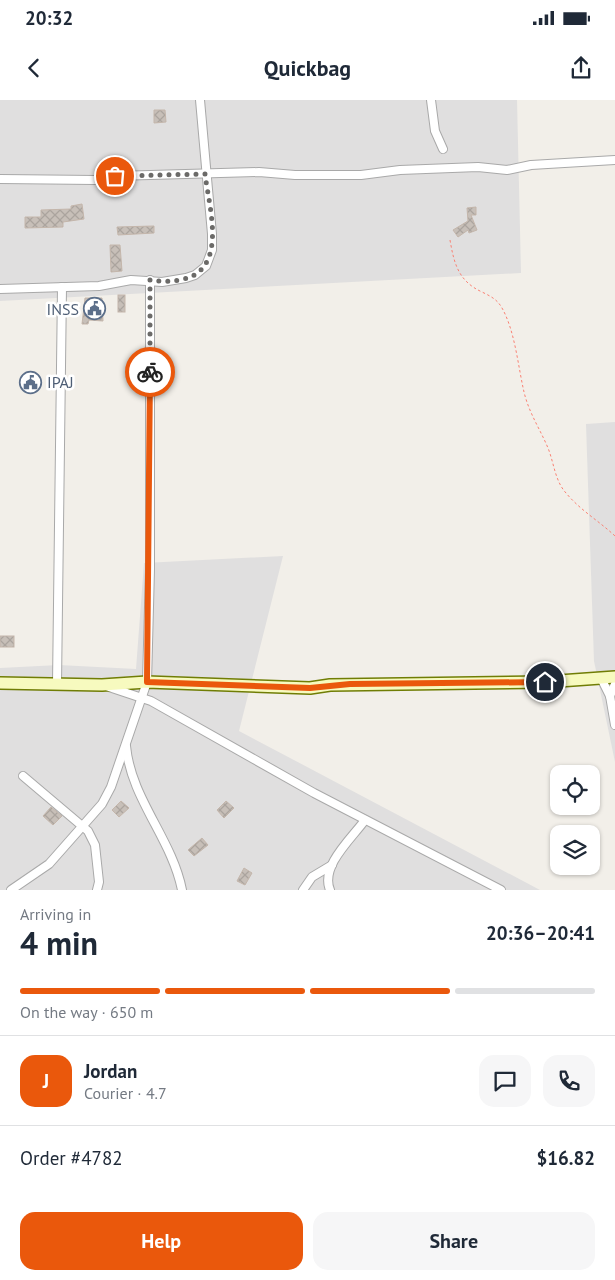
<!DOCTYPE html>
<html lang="en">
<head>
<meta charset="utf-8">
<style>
	body { margin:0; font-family:"PT Sans",sans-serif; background:#f6f6f7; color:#1f2937; height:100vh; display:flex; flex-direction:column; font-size:19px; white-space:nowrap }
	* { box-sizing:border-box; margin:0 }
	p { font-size:16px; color:#747a83 }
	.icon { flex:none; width:28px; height:28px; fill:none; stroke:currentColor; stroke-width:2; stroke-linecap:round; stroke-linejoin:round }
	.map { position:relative; height:790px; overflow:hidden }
	.sheet { display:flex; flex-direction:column; background:#fff; flex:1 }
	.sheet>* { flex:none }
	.buttons { position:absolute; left:550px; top:665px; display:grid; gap:10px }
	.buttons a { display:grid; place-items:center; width:50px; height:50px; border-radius:10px; background:#fff; box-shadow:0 1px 4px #0004; font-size:25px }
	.pin { position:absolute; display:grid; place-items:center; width:42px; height:42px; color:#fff; margin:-21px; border:2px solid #fff; border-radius:50%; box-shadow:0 1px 5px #0007 }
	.courier { position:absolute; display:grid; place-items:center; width:50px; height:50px; margin:-25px; border:4px solid #ea580c; border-radius:50%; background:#fff; color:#222; box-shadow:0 1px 6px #0007 }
	.summary em { font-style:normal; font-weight:800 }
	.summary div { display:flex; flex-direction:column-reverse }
	.summary { display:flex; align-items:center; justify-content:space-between; height:85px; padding:0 20px }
	h1 { font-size:32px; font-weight:800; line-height:38px }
	.bar { display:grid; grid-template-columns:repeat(4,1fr); gap:8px 5px; align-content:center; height:60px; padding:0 20px }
	.bar i { height:6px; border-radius:4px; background:#e0e1e3 }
	.bar .on { background:#ea580c }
	.bar p { grid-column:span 4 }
	.line { display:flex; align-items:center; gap:12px; padding:0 20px; border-top:1px solid #e0e1e3 }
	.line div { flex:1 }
	.round { display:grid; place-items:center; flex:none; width:52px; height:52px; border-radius:15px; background:#f6f6f7 }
	.button { display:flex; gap:10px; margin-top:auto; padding:10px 20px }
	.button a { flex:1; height:58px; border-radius:15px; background:#ea580c; color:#fff; font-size:20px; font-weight:800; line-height:58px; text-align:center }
	.button a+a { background:#f6f6f7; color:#1f2937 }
	.status { display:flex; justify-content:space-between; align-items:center; height:35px; padding:0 25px; background:#fff; direction:ltr }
	.status svg { height:14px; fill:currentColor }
	header { display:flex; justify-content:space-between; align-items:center; height:65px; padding:0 20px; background:#fff; font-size:22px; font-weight:800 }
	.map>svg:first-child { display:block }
	.residential { fill:#e0dfdf }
	.building { fill:url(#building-cross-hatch); stroke:#c4b6ab }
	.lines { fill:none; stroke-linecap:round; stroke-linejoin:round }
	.street-casing { stroke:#a9a9a9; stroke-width:10 }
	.secondary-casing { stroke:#707d05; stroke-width:14 }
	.path { stroke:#fa8072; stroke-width:1; stroke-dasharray:2.5 2.5; stroke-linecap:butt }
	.street { stroke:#fff; stroke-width:8 }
	.secondary { stroke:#f7fabf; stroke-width:11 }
	.done { stroke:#6b6a68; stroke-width:5; stroke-dasharray:0 9 }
	.route { stroke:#ea580c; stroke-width:6 }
	.labels { text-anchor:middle; stroke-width:5; stroke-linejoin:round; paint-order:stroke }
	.service-label { font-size:16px; fill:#4e5e75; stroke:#fff; text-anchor:end }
</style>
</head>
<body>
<div class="status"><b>20:32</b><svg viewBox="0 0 49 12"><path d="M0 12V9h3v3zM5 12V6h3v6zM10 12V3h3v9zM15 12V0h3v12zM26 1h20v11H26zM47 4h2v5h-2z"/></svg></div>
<header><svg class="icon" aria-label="back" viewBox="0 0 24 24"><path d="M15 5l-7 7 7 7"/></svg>Quickbag<svg class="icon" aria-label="share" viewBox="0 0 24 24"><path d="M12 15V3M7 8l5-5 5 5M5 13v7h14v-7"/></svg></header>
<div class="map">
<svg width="615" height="790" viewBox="0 0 615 790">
	<defs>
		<pattern id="building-cross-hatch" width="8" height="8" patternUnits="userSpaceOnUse" patternTransform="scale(1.25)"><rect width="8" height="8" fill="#c7bfb8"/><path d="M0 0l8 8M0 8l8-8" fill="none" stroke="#aba49e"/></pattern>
	</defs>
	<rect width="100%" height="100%" fill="#f2efe9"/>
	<g class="residential">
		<path d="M0,0H517L521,173L0,201Z"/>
		<path d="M615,322V662L594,561L586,324Z"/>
		<path d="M283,456L239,631L540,790H0V568L59,565L136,569L144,463Z"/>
	</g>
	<g class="building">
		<path d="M154,10H165L166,22L154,23Z"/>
		<path d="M82,104L84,119L63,122V127L25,128V117H41V110L71,109V106Z"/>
		<path d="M476,107V115H471L477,130L469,133L468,130L458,137L453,130L468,121L467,108Z"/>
		<path d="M154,126V133L118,135L117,127Z"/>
		<path d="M110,145H120L122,171L111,172Z"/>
		<rect x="118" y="195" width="7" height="17"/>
		<path d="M85,198H102L103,221L89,220L88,224H82Z"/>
		<path d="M26,274H36V290H26V286H24V278L26,277Z"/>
		<rect x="0" y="536" width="14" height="11"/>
		<path d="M121,701L129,708L119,717L112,710Z"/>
		<path d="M226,701L234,708L224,718L217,710Z"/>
		<path d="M51,707L62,716L53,725L43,716Z"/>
		<path d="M202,738L208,745L194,756L188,750Z"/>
		<path d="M244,768L252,773L245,785L237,781Z"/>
	</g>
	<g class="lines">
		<defs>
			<g id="street">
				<path d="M431,0L435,31L443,49"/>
				<path d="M0,79L95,80L115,76L259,72L295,75H361L400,70L478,67L507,70L531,65L615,60"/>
				<path d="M0,189L99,186L131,180L162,182L186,178L195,175L206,166L212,150V134L200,0"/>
				<path d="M601,578L610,596L615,625"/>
				<path d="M57,584L62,187"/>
				<path d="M109,587L151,601L314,693L501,790"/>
				<path d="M610,596L615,584"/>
				<path d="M126,646C131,699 172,739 182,790"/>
				<path d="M23,676L88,731L95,745L99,782L97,790"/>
				<path d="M11,790L49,764L102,704L111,687L147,582L150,469V180"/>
				<path d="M303,790L312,777L332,765"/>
				<path d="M330,790C320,766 352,738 365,720"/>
			</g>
			<path id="secondary" d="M0,583L102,585L147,582L310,588L330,585L545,582L615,577"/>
		</defs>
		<use href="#street" class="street-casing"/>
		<use href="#secondary" class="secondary-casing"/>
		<path class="path" d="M450,140C454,163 458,181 482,192C490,196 497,199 502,208C515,231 518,266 524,292C529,313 540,329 548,348C554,363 555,381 566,393C580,410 599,421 615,436"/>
		<use href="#street" class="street"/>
		<use href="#secondary" class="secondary"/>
	</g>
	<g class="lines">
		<path class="done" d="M115,76L205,74C209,107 228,168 184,179C172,182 162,182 150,180V272"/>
		<path class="route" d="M150,272L147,582L310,588L350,584L545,582"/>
	</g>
	<defs>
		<symbol id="civic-ring" viewBox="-11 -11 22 22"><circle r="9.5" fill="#fff" stroke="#5c6f8a" stroke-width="1.5"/><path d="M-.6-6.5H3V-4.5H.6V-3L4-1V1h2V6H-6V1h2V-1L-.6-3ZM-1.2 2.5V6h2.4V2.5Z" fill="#5c6f8a"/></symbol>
	</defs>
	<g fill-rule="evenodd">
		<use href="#civic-ring" x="82" y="196" width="25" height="25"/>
		<use href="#civic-ring" x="18" y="270" width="25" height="25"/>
	</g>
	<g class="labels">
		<g class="service-label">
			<text x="79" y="215">INSS</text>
			<text x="47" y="288" text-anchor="start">IPAJ</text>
		</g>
	</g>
</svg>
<div class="buttons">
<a><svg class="icon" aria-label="locate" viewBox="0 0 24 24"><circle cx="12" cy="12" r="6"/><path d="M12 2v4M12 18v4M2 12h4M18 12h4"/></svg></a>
<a><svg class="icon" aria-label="layers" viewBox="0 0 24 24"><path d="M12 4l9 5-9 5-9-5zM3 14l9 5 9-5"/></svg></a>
</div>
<div class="pin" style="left:115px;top:76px;background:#ea580c"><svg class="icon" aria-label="bag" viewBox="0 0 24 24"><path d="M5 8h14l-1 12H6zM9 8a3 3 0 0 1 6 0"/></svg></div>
<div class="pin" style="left:545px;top:582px;background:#1f2937"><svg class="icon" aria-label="home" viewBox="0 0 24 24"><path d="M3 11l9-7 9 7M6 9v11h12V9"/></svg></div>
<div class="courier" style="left:150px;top:272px"><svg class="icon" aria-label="bike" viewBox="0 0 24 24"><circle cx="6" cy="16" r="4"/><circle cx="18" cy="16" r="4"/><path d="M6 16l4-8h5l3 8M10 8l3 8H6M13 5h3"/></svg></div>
</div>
<section class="sheet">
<div class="summary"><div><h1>4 min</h1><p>Arriving in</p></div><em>20:36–20:41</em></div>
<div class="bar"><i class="on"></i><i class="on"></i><i class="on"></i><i></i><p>On the way · 650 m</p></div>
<div class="line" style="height:90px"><b class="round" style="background:#ea580c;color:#fff">J</b><div><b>Jordan</b><p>Courier · 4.7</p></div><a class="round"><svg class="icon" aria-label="chat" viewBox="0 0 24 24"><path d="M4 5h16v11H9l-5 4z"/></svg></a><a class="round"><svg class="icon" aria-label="phone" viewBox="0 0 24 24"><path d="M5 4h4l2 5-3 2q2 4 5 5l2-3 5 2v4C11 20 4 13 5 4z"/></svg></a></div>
<div class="line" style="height:65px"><div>Order #4782</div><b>$16.82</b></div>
<div class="button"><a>Help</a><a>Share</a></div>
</section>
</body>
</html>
